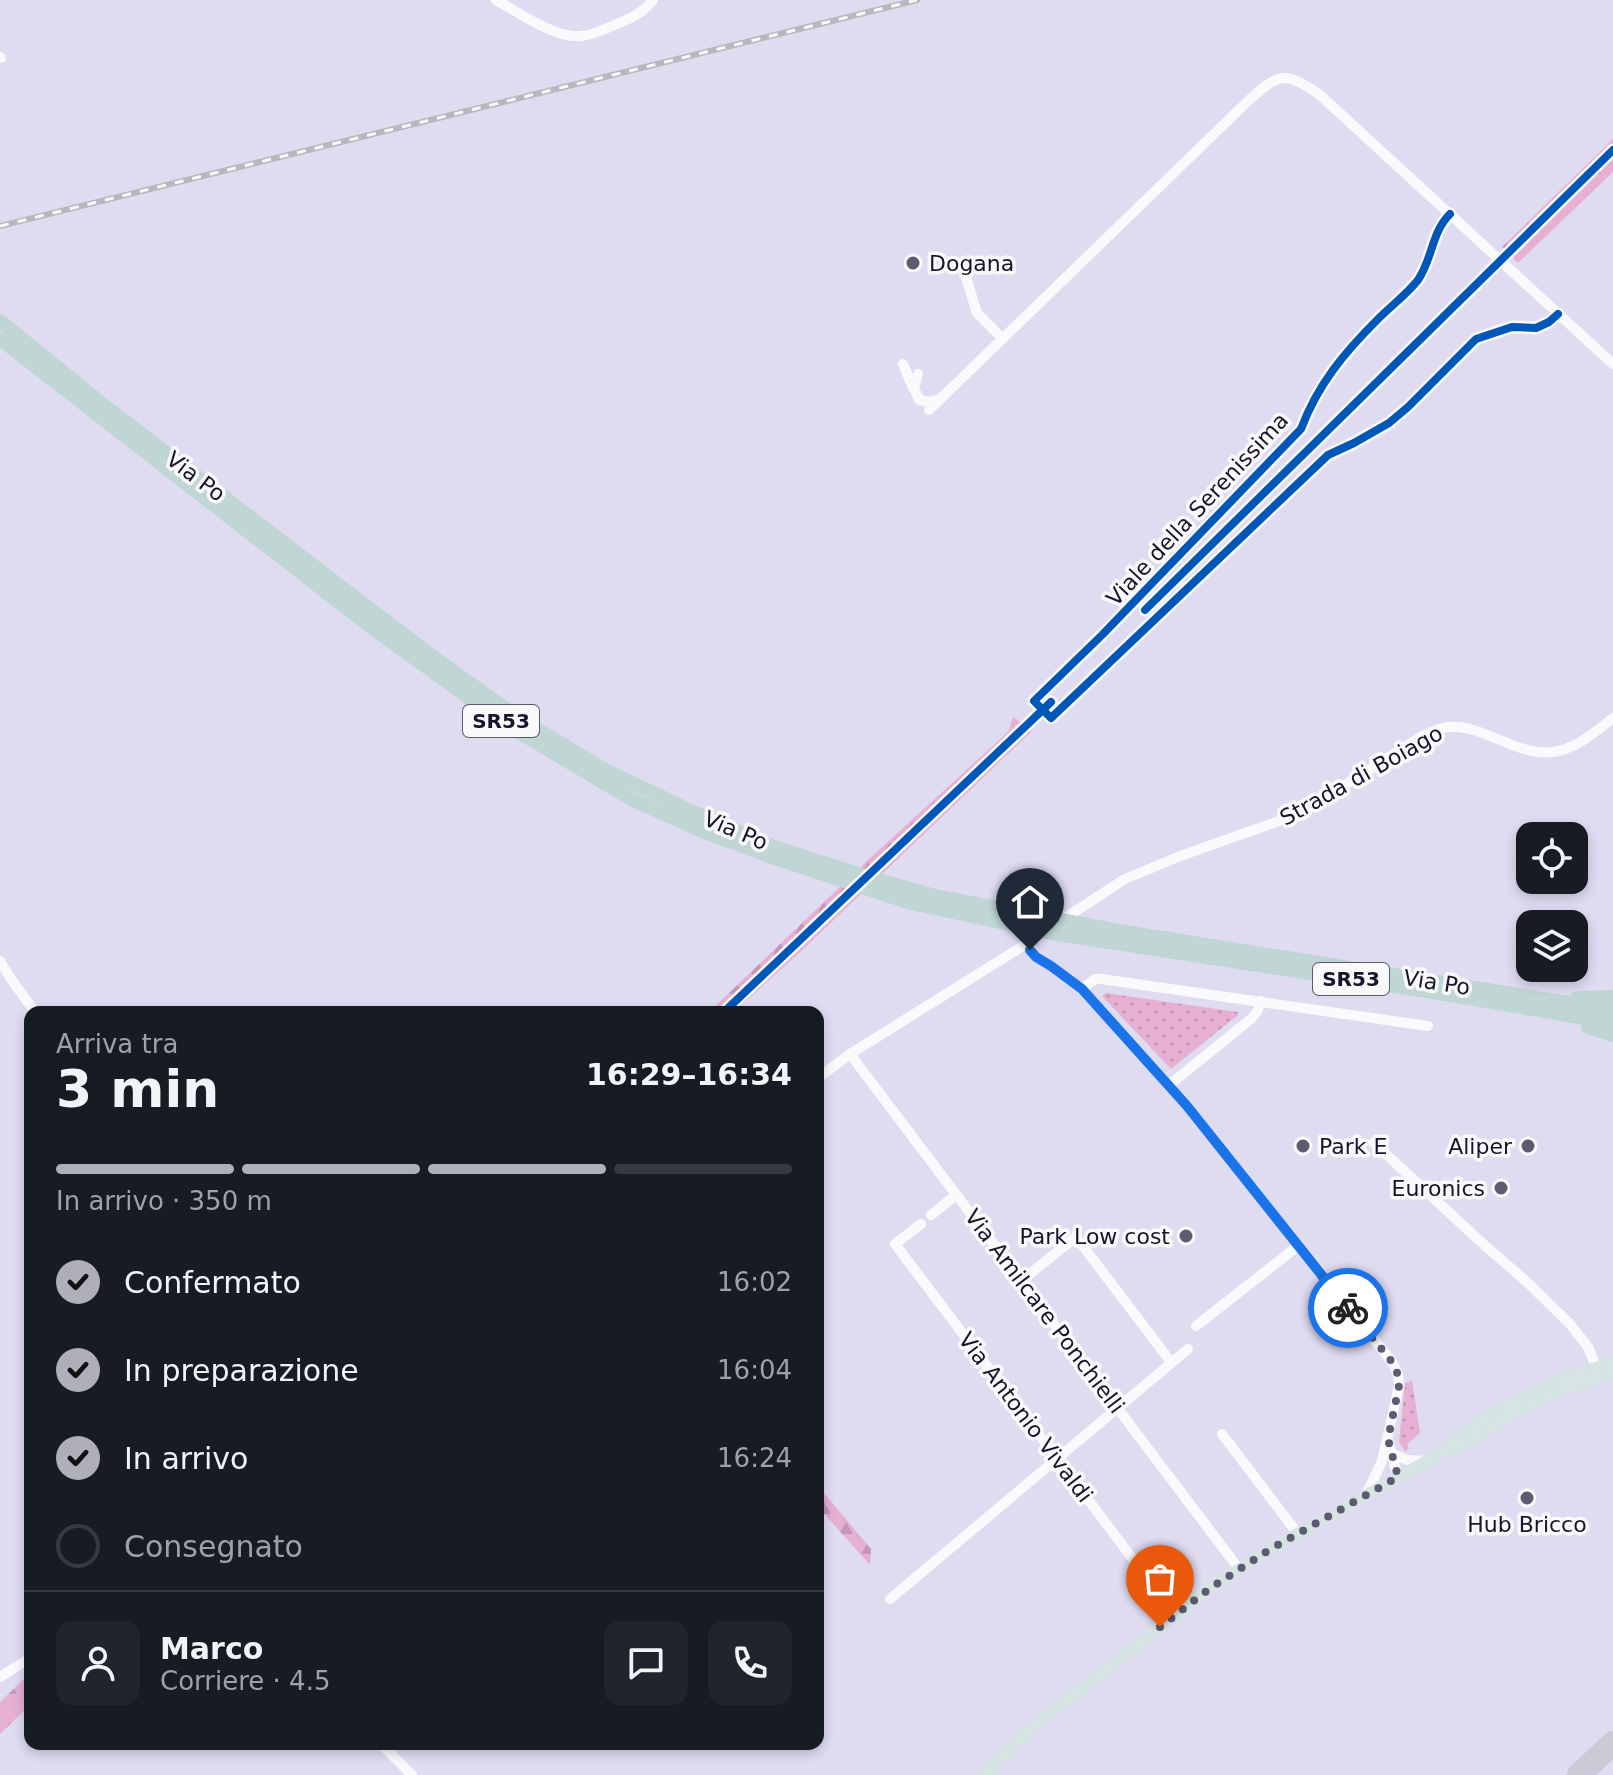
<!DOCTYPE html>
<html lang="it">
<head>
<meta charset="utf-8">
<style>
	body { margin:0; font-family:"DejaVu Sans",sans-serif; background:#20242c; color:#f1f3f6; height:100vh; display:flex; flex-direction:column; font-size:30px; white-space:nowrap }
	* { box-sizing:border-box; margin:0 }
	p { font-size:26px; color:#9ea1a6 }
	.icon { flex:none; width:44px; height:44px; fill:none; stroke:currentColor; stroke-width:2; stroke-linecap:round; stroke-linejoin:round }
	.map { position:relative; flex:1; overflow:hidden }
	.drawer { position:absolute; left:24px; top:1006px; width:800px; height:744px; display:flex; flex-direction:column; background:#171b24; border-radius:16px; box-shadow:0 4px 12px #0003 }
	.drawer>* { flex:none }
	.buttons { position:absolute; left:1516px; top:822px; display:grid; gap:16px }
	.buttons a { display:grid; place-items:center; width:72px; height:72px; border-radius:16px; background:#171b24; box-shadow:0 4px 12px #0003; font-size:40px }
	.pin { position:absolute; display:grid; place-items:center; width:68px; height:68px; color:#fff; margin:-82px -34px; border-radius:50% 50% 50% 0; rotate:-45deg; box-shadow:0 0 8px #0007 }
	.pin .icon { rotate:45deg }
	.courier { position:absolute; display:grid; place-items:center; width:80px; height:80px; margin:-40px; border:6px solid #1a73e8; border-radius:50%; background:#fff; color:#222; box-shadow:0 2px 10px #0007 }
	.head em { font-style:normal; font-weight:800 }
	.head div { display:flex; flex-direction:column-reverse }
	.head { display:flex; align-items:center; justify-content:space-between; height:136px; padding:0 32px }
	h1 { font-size:52px; font-weight:800; line-height:60px }
	.bar { display:grid; grid-template-columns:repeat(4,1fr); gap:12px 8px; align-content:center; height:96px; padding:0 32px }
	.bar i { height:10px; border-radius:6px; background:#363941 }
	.bar .current { background:#afaebb }
	.bar p { grid-column:span 4 }
	.line { display:flex; align-items:center; gap:20px; padding:0 32px; border-top:2px solid #363941 }
	.line div { flex:1 }
	.round { display:grid; place-items:center; flex:none; width:84px; height:84px; border-radius:16px; background:#20242c }
	ol { padding:0 32px; list-style:none }
	li { display:flex; align-items:center; gap:24px; height:88px }
	li p { margin-inline-start:auto }
	li .icon { padding:8px; border-radius:50%; background:#afaebb; color:#111; stroke-width:4 }
	li:last-child { color:#9ea1a6 }
	li i { width:44px; height:44px; border:4px solid #363941; border-radius:50% }
	.map>svg:first-child { display:block }
	.grass { fill:url(#grass-dots) }
	.forest { fill:url(#forest-firs) }
	.lines { fill:none; stroke-linecap:round; stroke-linejoin:round }
	.taxiway { stroke:#cbcad7; stroke-width:24 }
	.minor { stroke:#fafafd; stroke-width:10 }
	.major { stroke:#d7e4e4; stroke-width:12 }
	.highway { stroke:#c0d6d4; stroke-width:14 }
	.rail-casing { stroke:#b7b7bc; stroke-width:6 }
	.rail { stroke:#f9f9f9; stroke-width:3; stroke-dasharray:9; stroke-linecap:butt }
	.cycleway-casing { stroke:#f9f9f9; stroke-width:13 }
	.cycleway { stroke:#0057b8; stroke-width:8 }
	.done { stroke:#5e5a72; stroke-width:8; stroke-dasharray:0 14.4 }
	.route { stroke:#1a73e8; stroke-width:10 }
	.poi-dot { fill:#5e5a72; stroke:#f9f9f9; stroke-width:3 }
	.labels { text-anchor:middle; stroke-width:7; stroke-linejoin:round; paint-order:stroke }
	.shield { fill:#f9f9f9; stroke:#5c596a; stroke-width:2 }
	.shield-label { font-size:20px; font-weight:bold; fill:#19142d }
	.poi-label { font-size:22px; fill:#19142d; stroke:#f9f9f9; text-anchor:end }
	.street-label { font-size:22px; fill:#19142d; stroke:#f9f9f9 }
</style>
</head>
<body>
<div class="map">
<svg width="1613" height="1775" viewBox="0 0 1613 1775">
	<defs>
		<pattern id="grass-dots" width="8" height="8" patternUnits="userSpaceOnUse" patternTransform="scale(2)"><rect width="8" height="8" fill="#e6b0d3"/><path d="M2 2h.1M6 6h.1" fill="none" stroke="#c596b5" stroke-width="1.8" stroke-linecap="round"/></pattern>
		<pattern id="forest-firs" width="22" height="20" patternUnits="userSpaceOnUse" patternTransform="scale(2)"><rect width="22" height="20" fill="#e6b0d3"/><path d="M5 1l3.5 6h-7zM16 11l3.5 6h-7z" fill="#c596b5"/></pattern>
	</defs>
	<rect width="100%" height="100%" fill="#dfdcf2"/>
	<g class="grass">
		<path d="M1106,993L1238,1012V1015L1171,1069L1102,996Z"/>
		<path d="M1412,1381L1420,1433L1407,1444L1409,1449L1405,1451L1399,1442L1405,1383Z"/>
	</g>
	<g class="forest">
		<path d="M1613,139V172L1518,263L1502,247Z"/>
		<path d="M1013,717L1032,731L800,952L734,1012H709L868,860L1008,732Z"/>
		<path d="M818,1486L871,1549L870,1565L818,1507Z"/>
		<path d="M30,1673V1705L0,1734V1702Z"/>
	</g>
	<g class="lines">
		<path class="taxiway" d="M1579,1775L1613,1743"/>
		<g class="minor">
			<path d="M496,0C518,12 555,39 581,36C594,35 605,29 617,24C631,18 643,13 653,0"/>
			<path d="M0,57L1,58"/>
			<path d="M1450,214C1431,233 1433,258 1418,280C1407,294 1391,306 1378,319C1344,353 1318,384 1301,429L1102,635L1034,701L1051,718L1328,455L1354,443L1389,423L1408,407L1476,339L1512,327L1536,328L1549,322L1558,314"/>
			<path d="M964,271L977,313L1003,339"/>
			<path d="M903,364L913,388"/>
			<path d="M918,374L914,388L919,400L931,402L940,399"/>
			<path d="M929,410L1247,102C1279,73 1284,70 1320,95L1613,364"/>
			<path d="M1068,916L1125,879L1183,855L1299,814L1424,735C1432,732 1441,727 1448,727C1481,723 1517,757 1553,752C1576,749 1595,732 1613,718"/>
			<path d="M1027,944L1036,957L1051,966L1082,989L1187,1106L1393,1363L1398,1375L1399,1386L1382,1461L1366,1495"/>
			<path d="M0,961L11,979L35,1012"/>
			<path d="M1082,989L1095,979H1101L1428,1026"/>
			<path d="M850,1054L1239,1569"/>
			<path d="M818,1078L850,1054L1036,938"/>
			<path d="M1168,1086L1252,1018L1258,1010L1260,1001"/>
			<path d="M1374,1143L1481,1242L1528,1283L1570,1324L1588,1347L1599,1374"/>
			<path d="M931,1215L956,1195"/>
			<path d="M921,1224L895,1244L1176,1616"/>
			<path d="M1022,1280L1076,1237L1171,1362"/>
			<path d="M1196,1326L1298,1246"/>
			<path d="M1222,1434L1298,1534"/>
			<path d="M1388,1441L1398,1477"/>
			<path d="M1393,1454L1407,1460L1427,1461"/>
			<path d="M890,1599L1188,1349"/>
			<path d="M0,1677L30,1658"/>
			<path d="M381,1744L412,1775"/>
		</g>
		<g class="major">
			<path d="M1448,1447C1463,1431 1480,1422 1498,1411C1535,1390 1572,1374 1613,1363"/>
			<path d="M983,1775L1026,1733L1209,1589L1269,1550L1443,1452C1480,1437 1512,1414 1548,1396C1569,1386 1591,1380 1613,1374"/>
		</g>
		<g class="highway">
			<path d="M0,321L101,403L344,589L436,659L520,719L605,770L691,811L774,847L861,875L935,896L1119,931L1613,1010"/>
			<path d="M0,339L367,624L507,725L631,799L707,833L772,857L911,903L1051,933L1433,992L1613,1023"/>
			<path d="M1577,998L1613,997"/>
			<path d="M1588,1027L1613,1035"/>
		</g>
		<defs>
			<path id="rail" d="M0,226L917,0"/>
		</defs>
		<use href="#rail" class="rail-casing"/>
		<use href="#rail" class="rail"/>
		<defs>
			<g id="cycleway">
				<path d="M1450,214C1431,233 1433,258 1418,280C1407,294 1391,306 1378,319C1344,353 1318,384 1301,429L1102,635L1034,701L1051,718L1328,455L1354,443L1389,423L1408,407L1476,339L1512,327L1536,328L1549,322L1558,314"/>
				<path d="M1145,610L1613,150"/>
				<path d="M724,1012L1051,702"/>
			</g>
		</defs>
		<use href="#cycleway" class="cycleway-casing"/>
		<use href="#cycleway" class="cycleway"/>
	</g>
	<g class="lines">
		<path class="done" d="M1160,1627L1209,1589L1269,1550L1398,1477L1388,1439L1399,1386L1398,1375L1393,1363L1348,1308"/>
		<path class="route" d="M1030,950L1036,957L1051,966L1082,989L1187,1106L1348,1308"/>
	</g>
	<g class="poi-dot">
		<circle cx="913" cy="263" r="8"/>
		<circle cx="1303" cy="1146" r="8"/>
		<circle cx="1528" cy="1146" r="8"/>
		<circle cx="1501" cy="1188" r="8"/>
		<circle cx="1186" cy="1236" r="8"/>
		<circle cx="1527" cy="1498" r="8"/>
	</g>
	<g class="labels">
		<g class="shield">
			<rect x="463" y="705" width="76" height="32" rx="6"/>
			<rect x="1313" y="963" width="76" height="32" rx="6"/>
		</g>
		<g class="shield-label">
			<text x="501" y="728">SR53</text>
			<text x="1351" y="986">SR53</text>
		</g>
		<g class="poi-label">
			<text x="929" y="271" text-anchor="start">Dogana</text>
			<text x="1319" y="1154" text-anchor="start">Park E</text>
			<text x="1512" y="1154">Aliper</text>
			<text x="1485" y="1196">Euronics</text>
			<text x="1170" y="1244">Park Low cost</text>
			<text x="1527" y="1532" text-anchor="middle">Hub Bricco</text>
		</g>
		<g class="street-label">
			<text transform="translate(196 476) rotate(37)" y="8">Via Po</text>
			<text transform="translate(1197 509) rotate(-47)" y="8">Viale della Serenissima</text>
			<text transform="translate(1361 775) rotate(-29)" y="8">Strada di Boiago</text>
			<text transform="translate(736 830) rotate(23)" y="8">Via Po</text>
			<text transform="translate(1437 982) rotate(9)" y="8">Via Po</text>
			<text transform="translate(1045 1311) rotate(53)" y="8">Via Amilcare Ponchielli</text>
			<text transform="translate(1026 1417) rotate(53)" y="8">Via Antonio Vivaldi</text>
		</g>
	</g>
</svg>
<div class="buttons">
<a><svg class="icon" aria-label="locate" viewBox="0 0 24 24"><circle cx="12" cy="12" r="6"/><path d="M12 2v4M12 18v4M2 12h4M18 12h4"/></svg></a>
<a><svg class="icon" aria-label="layers" viewBox="0 0 24 24"><path d="M12 4l9 5-9 5-9-5zM3 14l9 5 9-5"/></svg></a>
</div>
<div class="pin" style="left:1160px;top:1627px;background:#ea580c"><svg class="icon" aria-label="bag" viewBox="0 0 24 24"><path d="M5 8h14l-1 12H6zM9 8a3 3 0 0 1 6 0"/></svg></div>
<div class="pin" style="left:1030px;top:950px;background:#1f2937"><svg class="icon" aria-label="home" viewBox="0 0 24 24"><path d="M3 11l9-7 9 7M6 9v11h12V9"/></svg></div>
<div class="courier" style="left:1348px;top:1308px"><svg class="icon" aria-label="bike" viewBox="0 0 24 24"><circle cx="6" cy="16" r="4"/><circle cx="18" cy="16" r="4"/><path d="M6 16l4-8h5l3 8M10 8l3 8H6M13 5h3"/></svg></div>
<section class="drawer">
<div class="head"><div><h1>3 min</h1><p>Arriva tra</p></div><em>16:29–16:34</em></div>
<div class="bar"><i class="current"></i><i class="current"></i><i class="current"></i><i></i><p>In arrivo · 350 m</p></div>
<ol>
<li><svg class="icon" aria-label="check" viewBox="0 0 24 24"><path d="M5 12l5 5 9-10"/></svg>Confermato<p>16:02</p></li>
<li><svg class="icon" aria-label="check" viewBox="0 0 24 24"><path d="M5 12l5 5 9-10"/></svg>In preparazione<p>16:04</p></li>
<li><svg class="icon" aria-label="check" viewBox="0 0 24 24"><path d="M5 12l5 5 9-10"/></svg>In arrivo<p>16:24</p></li>
<li><i></i>Consegnato</li>
</ol>
<div class="line" style="height:144px"><a class="round"><svg class="icon" aria-label="person" viewBox="0 0 24 24"><circle cx="12" cy="8" r="4"/><path d="M4 21q1-7 8-7t8 7"/></svg></a><div><b>Marco</b><p>Corriere · 4.5</p></div><a class="round"><svg class="icon" aria-label="chat" viewBox="0 0 24 24"><path d="M4 5h16v11H9l-5 4z"/></svg></a><a class="round"><svg class="icon" aria-label="phone" viewBox="0 0 24 24"><path d="M5 4h4l2 5-3 2q2 4 5 5l2-3 5 2v4C11 20 4 13 5 4z"/></svg></a></div>
</section>
</div>
</body>
</html>
